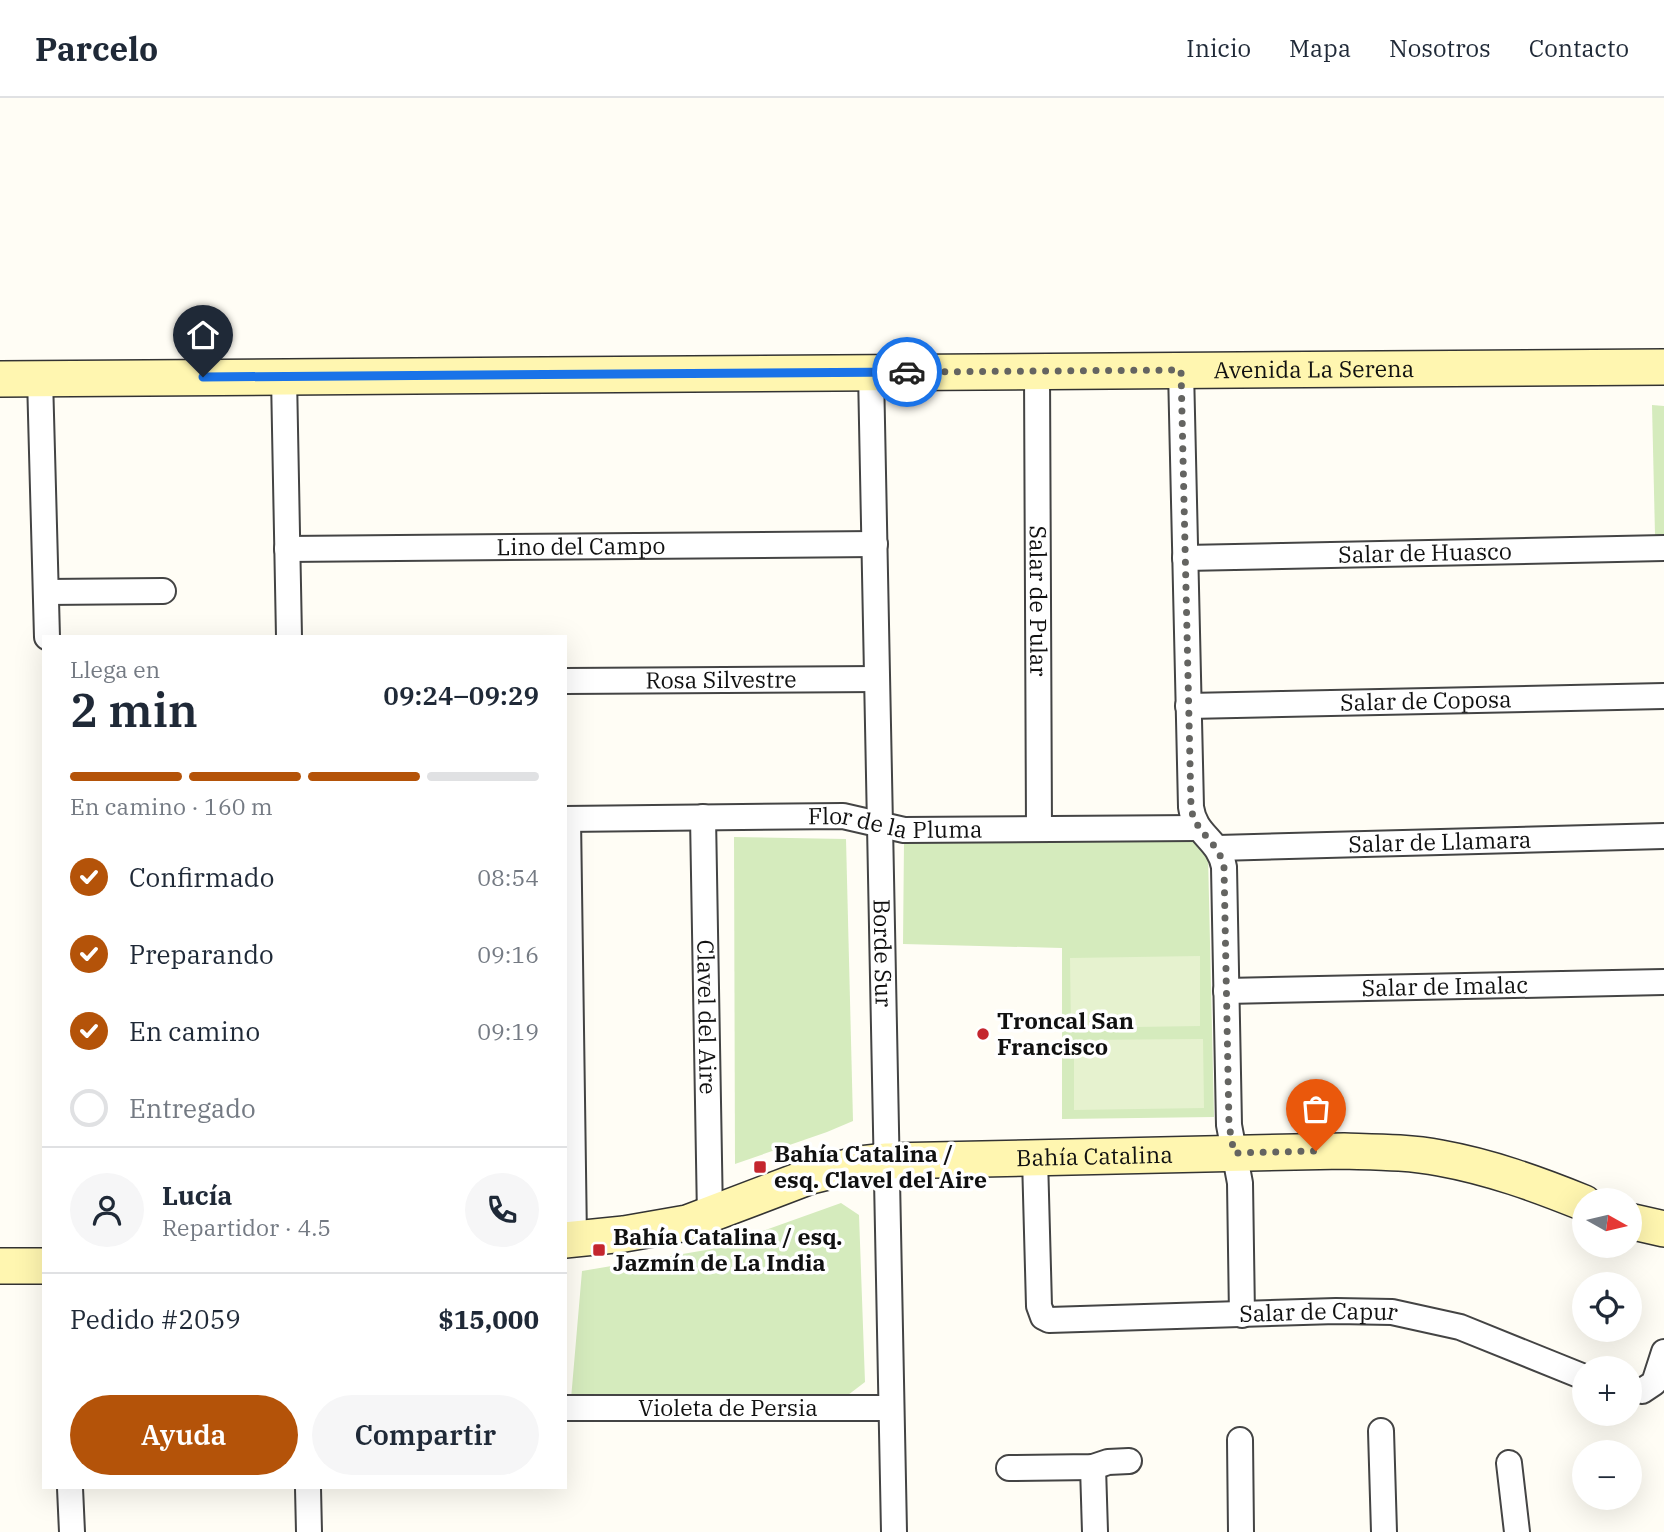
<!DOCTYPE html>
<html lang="es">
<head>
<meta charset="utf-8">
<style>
	body { margin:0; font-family:"IBM Plex Serif",serif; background:#f6f6f7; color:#1f2937; height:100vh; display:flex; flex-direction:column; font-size:26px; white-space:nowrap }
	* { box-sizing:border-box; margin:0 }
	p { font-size:23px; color:#747a83 }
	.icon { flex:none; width:38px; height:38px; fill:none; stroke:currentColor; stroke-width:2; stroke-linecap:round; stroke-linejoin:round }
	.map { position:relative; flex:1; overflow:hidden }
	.drawer { position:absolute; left:42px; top:537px; width:525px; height:854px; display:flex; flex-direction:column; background:#fff; border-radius:0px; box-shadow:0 7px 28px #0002 }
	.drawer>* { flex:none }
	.needle { width:46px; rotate:98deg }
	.fabs { position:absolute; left:1572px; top:1090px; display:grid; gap:14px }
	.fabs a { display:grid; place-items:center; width:70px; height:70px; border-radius:50%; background:#fff; box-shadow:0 7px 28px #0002; font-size:35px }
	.pin { position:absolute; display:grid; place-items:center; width:60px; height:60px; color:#fff; margin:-72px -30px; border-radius:50% 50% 50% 0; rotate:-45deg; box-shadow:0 0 7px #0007 }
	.pin .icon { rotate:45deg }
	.courier { position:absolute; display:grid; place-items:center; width:70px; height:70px; margin:-35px; border:5px solid #1a73e8; border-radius:50%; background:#fff; color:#222; box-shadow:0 2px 9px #0007 }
	.overview em { font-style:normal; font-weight:600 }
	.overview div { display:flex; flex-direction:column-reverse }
	.overview { display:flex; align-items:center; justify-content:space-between; height:119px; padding:0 28px }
	h1 { font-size:46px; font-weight:600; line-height:52px }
	.bar { display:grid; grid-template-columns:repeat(4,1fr); gap:10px 7px; align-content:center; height:84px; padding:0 28px }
	.bar i { height:9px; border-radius:5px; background:#e0e1e3 }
	.bar .current { background:#b45309 }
	.bar p { grid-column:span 4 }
	.line { display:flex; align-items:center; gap:18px; padding:0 28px; border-top:2px solid #e0e1e3 }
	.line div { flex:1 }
	.round { display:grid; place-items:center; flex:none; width:74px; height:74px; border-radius:37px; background:#f6f6f7 }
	ol { padding:0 28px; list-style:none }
	li { display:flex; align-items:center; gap:21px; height:77px }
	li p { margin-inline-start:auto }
	li .icon { padding:7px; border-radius:50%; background:#b45309; color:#fff; stroke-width:4 }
	li:last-child { color:#747a83 }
	li i { width:38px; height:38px; border:4px solid #e0e1e3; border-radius:50% }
	.action { display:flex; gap:14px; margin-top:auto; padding:14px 28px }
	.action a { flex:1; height:80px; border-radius:42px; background:#b45309; color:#fff; font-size:28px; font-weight:600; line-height:80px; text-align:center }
	.action a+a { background:#f6f6f7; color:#1f2937 }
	header { display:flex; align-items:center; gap:42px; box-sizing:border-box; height:98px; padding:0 35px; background:#fff; border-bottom:2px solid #e0e1e3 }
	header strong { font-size:33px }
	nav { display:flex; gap:38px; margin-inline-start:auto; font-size:24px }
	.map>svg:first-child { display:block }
	.green { fill:#d5ebbd }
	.pitch { fill:#e6f2cf }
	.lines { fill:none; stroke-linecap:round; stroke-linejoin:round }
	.street-casing { stroke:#444; stroke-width:28 }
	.secondary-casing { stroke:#333; stroke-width:38 }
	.street { stroke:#fff; stroke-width:24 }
	.secondary { stroke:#fff6b0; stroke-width:35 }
	.done { stroke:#646461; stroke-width:7; stroke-dasharray:0 12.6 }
	.route { stroke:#1a73e8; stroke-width:9 }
	.poi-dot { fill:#c4262e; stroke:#fff; stroke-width:2.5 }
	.labels { text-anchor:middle; stroke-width:7; stroke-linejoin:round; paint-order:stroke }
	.street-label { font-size:23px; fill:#111; stroke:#fff }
	.poi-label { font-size:23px; font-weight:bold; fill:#111; stroke:#fff; text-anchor:start }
</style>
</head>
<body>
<header>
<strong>Parcelo</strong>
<nav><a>Inicio</a><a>Mapa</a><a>Nosotros</a><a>Contacto</a></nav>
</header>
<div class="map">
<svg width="1664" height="1434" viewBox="0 0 1664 1434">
	<rect width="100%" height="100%" fill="#fffdf5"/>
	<g class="green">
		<path d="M1652,307L1664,308V437H1655Z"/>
		<path d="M734,739L846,741L853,1023L827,1034L735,1066Z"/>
		<path d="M1191,740L1208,757L1214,1019L1062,1021V850L903,846L904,744Z"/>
		<path d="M841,1105L859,1117L865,1284L848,1297L571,1301L582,1173L712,1151Z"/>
	</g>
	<g class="pitch">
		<path d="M1200,858V928L1071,930L1070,860Z"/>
		<path d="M1203,941L1204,1010L1074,1012V942Z"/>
	</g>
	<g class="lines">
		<defs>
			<g id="street">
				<path d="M1181,272L1191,709C1195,738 1219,741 1224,769L1229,1027L1240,1085L1242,1217"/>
				<path id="s1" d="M871,274L894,1434"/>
				<path id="s2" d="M1037,274L1039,731"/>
				<path d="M284,279L289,539"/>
				<path d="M40,280L47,539"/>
				<path id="s3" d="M287,451L875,446"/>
				<path id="s4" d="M1185,460L1664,450"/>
				<path d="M46,494L163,493"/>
				<path id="s5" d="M565,583L877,581"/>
				<path id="s6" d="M1188,608L1664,598"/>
				<path id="s7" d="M703,719L710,1118"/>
				<path id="s8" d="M565,721L843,718L904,732L1197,730"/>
				<path d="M568,721L574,1141"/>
				<path id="s9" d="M1218,750L1664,738"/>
				<path id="s10" d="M1226,893L1664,884"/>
				<path id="s11" d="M1035,1060L1039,1208L1043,1219L1049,1222L1336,1213L1392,1214L1460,1229L1584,1279"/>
				<path d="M1629,1291L1642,1293L1654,1285L1664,1254"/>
				<path id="s12" d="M565,1310H891"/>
				<path d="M1381,1333L1384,1434"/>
				<path d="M1240,1342L1241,1434"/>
				<path d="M1509,1365L1517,1434"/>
				<path d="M1093,1369L1095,1434"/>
				<path d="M1009,1370L1093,1369L1108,1364L1129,1363"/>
				<path d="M70,1390L72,1434"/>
				<path d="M308,1390L309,1434"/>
			</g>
			<g id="secondary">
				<path id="s13" d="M0,281L1664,269"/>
				<path d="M1629,1123L1664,1131"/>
				<path id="s14" d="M565,1142L624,1136L687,1125L811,1078L860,1066L887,1063L1344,1053C1376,1054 1409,1054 1440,1060C1490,1069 1537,1086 1584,1105"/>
				<path d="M0,1168H44"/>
			</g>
		</defs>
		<use href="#street" class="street-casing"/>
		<use href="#secondary" class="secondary-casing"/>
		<use href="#street" class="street"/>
		<use href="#secondary" class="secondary"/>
	</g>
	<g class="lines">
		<path class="done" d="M907,274L1181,272L1191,709C1194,735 1219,743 1224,769L1229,1027L1234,1055L1316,1053"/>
		<path class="route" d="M203,279L907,274"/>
	</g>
	<g class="poi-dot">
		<circle cx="983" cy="936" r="7"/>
		<rect x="753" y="1062" width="14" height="14" rx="3.5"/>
		<rect x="592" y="1145" width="14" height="14" rx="3.5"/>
	</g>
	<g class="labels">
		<g class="street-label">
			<text dy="8" stroke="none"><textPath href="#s13" startOffset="1314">Avenida La Serena</textPath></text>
			<text dy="8" stroke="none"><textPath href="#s3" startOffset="294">Lino del Campo</textPath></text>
			<text dy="8" stroke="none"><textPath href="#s4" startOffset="240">Salar de Huasco</textPath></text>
			<text dy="8" stroke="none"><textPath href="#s2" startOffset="229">Salar de Pular</textPath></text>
			<text dy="8" stroke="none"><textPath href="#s5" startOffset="156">Rosa Silvestre</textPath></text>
			<text dy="8" stroke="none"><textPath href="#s6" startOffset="238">Salar de Coposa</textPath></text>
			<text dy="8" stroke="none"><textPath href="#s8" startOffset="331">Flor de la Pluma</textPath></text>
			<text dy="8" stroke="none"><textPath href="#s9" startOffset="222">Salar de Llamara</textPath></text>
			<text dy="8" stroke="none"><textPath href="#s1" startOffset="581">Borde Sur</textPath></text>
			<text dy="8" stroke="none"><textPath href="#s10" startOffset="219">Salar de Imalac</textPath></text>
			<text dy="8" stroke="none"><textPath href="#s7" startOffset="200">Clavel del Aire</textPath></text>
			<text dy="8" stroke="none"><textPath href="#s14" startOffset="541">Bahía Catalina</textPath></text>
			<text dy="8" stroke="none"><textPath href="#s11" startOffset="436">Salar de Capur</textPath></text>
			<text dy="8" stroke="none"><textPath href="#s12" startOffset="163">Violeta de Persia</textPath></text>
		</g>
		<g class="poi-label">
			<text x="997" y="931">Troncal San<tspan x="997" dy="26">Francisco</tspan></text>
			<text x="774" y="1064">Bahía Catalina /<tspan x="774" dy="26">esq. Clavel del Aire</tspan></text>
			<text x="613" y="1147">Bahía Catalina / esq.<tspan x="613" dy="26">Jazmín de La India</tspan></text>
		</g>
	</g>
</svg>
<div class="fabs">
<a><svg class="needle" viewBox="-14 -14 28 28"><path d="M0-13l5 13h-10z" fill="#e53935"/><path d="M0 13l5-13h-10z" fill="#747a83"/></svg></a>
<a><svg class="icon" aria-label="locate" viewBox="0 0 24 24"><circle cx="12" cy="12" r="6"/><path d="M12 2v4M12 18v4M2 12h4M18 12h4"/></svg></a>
<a>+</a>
<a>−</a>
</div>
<div class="pin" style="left:1316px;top:1053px;background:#ea580c"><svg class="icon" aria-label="bag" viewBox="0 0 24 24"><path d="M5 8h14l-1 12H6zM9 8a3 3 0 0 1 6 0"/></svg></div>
<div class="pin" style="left:203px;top:279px;background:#1f2937"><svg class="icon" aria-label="home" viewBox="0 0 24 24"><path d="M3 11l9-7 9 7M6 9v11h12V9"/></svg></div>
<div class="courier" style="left:907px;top:274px"><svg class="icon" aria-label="car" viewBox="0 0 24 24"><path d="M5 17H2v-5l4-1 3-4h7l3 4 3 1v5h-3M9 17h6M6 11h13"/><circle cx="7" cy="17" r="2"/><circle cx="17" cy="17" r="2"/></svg></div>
<section class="drawer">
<div class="overview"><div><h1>2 min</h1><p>Llega en</p></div><em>09:24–09:29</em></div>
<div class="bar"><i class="current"></i><i class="current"></i><i class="current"></i><i></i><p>En camino · 160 m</p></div>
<ol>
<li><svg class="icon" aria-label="check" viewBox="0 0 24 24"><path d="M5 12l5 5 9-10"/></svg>Confirmado<p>08:54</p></li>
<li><svg class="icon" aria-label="check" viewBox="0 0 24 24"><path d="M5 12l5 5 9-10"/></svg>Preparando<p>09:16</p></li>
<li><svg class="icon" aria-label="check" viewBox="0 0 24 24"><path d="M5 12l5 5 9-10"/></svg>En camino<p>09:19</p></li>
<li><i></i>Entregado</li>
</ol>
<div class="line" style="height:126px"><a class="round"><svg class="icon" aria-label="person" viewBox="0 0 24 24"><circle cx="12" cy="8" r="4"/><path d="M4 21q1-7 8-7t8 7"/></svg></a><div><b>Lucía</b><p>Repartidor · 4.5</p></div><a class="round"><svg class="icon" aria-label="phone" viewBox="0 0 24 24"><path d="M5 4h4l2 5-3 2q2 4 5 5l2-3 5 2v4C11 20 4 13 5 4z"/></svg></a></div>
<div class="line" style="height:91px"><div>Pedido #2059</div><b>$15,000</b></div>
<div class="action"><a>Ayuda</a><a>Compartir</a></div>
</section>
</div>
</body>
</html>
